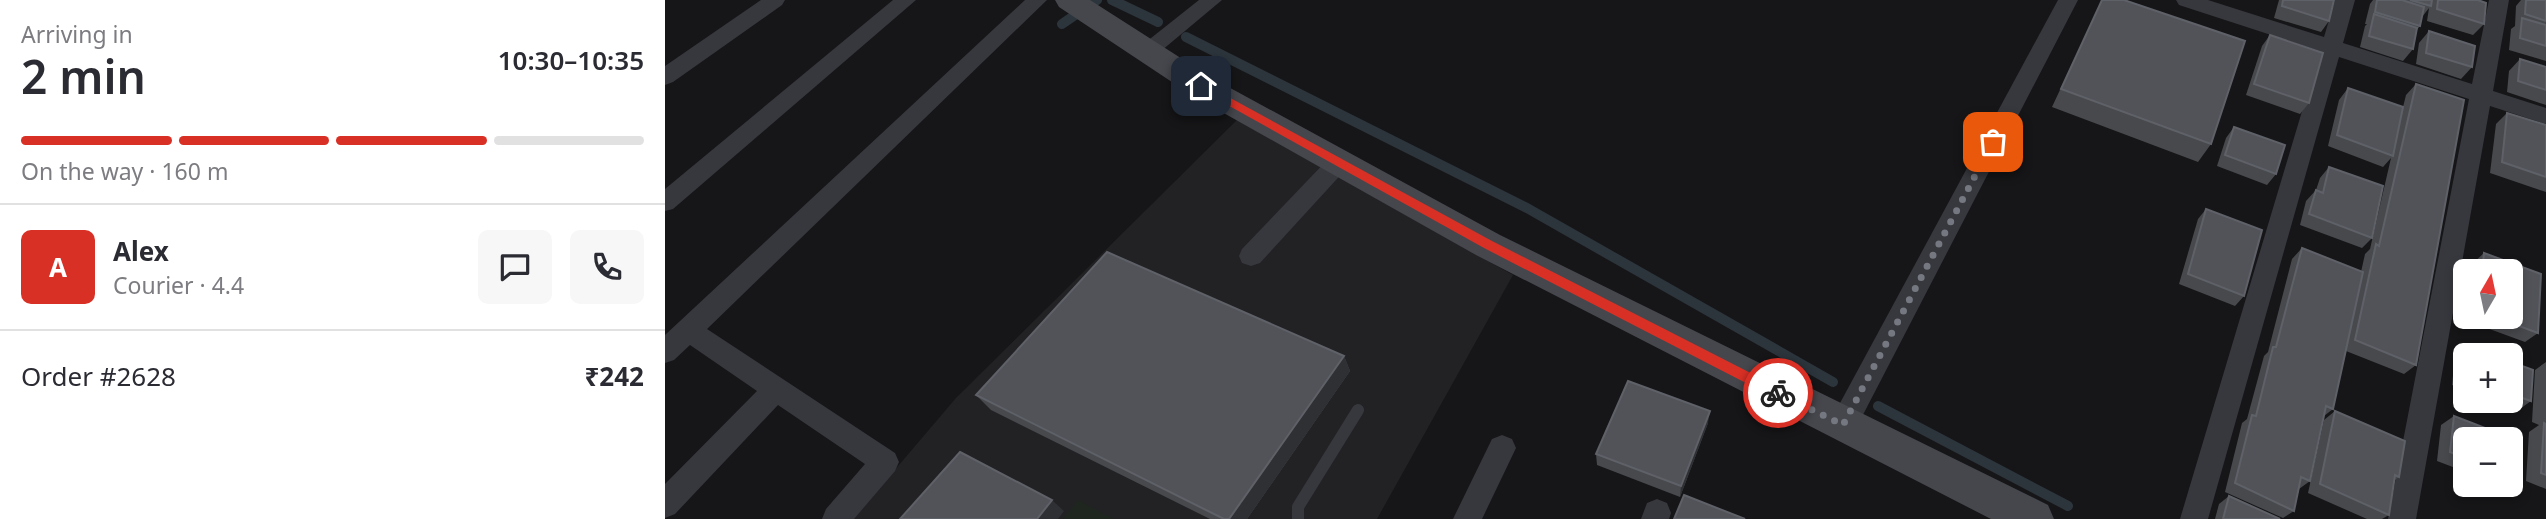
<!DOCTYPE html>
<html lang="en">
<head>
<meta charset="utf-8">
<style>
	body { margin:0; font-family:"Noto Sans",sans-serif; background:#f7f7f7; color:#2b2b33; height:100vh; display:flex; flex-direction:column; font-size:26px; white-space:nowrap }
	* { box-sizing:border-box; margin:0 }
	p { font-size:23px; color:#7c7c81 }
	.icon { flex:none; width:38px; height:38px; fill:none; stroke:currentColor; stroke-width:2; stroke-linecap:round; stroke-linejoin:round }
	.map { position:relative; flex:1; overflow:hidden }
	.drawer { display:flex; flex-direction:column; background:#fff; width:665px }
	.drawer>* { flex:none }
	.needle { width:46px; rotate:9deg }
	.fabs { position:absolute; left:1788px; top:259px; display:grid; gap:14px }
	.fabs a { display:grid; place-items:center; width:70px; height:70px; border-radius:10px; background:#fff; box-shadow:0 4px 10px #0003; font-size:35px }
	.pin { position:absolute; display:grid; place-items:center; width:60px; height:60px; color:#fff; margin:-30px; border-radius:14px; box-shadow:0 4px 10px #0006 }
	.courier { position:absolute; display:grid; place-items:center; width:70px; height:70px; margin:-35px; border:5px solid #d93025; border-radius:50%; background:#fff; color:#222; box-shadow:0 2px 9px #0007 }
	.head em { font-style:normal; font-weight:600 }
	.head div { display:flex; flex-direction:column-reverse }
	.head { display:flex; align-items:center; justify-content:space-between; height:119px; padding:0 21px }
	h1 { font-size:46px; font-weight:600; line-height:52px }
	.bar { display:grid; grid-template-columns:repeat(4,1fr); gap:10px 7px; align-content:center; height:84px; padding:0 21px }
	.bar i { height:9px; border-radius:5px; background:#e1e1e2 }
	.bar .active { background:#d93025 }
	.bar p { grid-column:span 4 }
	.line { display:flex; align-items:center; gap:18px; padding:0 21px; border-top:2px solid #e1e1e2 }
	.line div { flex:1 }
	.round { display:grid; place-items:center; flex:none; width:74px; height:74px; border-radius:10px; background:#f7f7f7 }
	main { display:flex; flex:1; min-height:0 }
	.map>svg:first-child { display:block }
	.built { fill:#222225 }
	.green { fill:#1e261f }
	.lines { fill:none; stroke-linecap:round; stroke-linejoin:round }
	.stream { stroke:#2c353c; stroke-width:10 }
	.lane { stroke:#37383d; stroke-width:12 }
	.street { fill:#37383d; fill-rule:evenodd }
	.secondary { fill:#45474d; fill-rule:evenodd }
	.wall { fill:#47494d }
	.shaded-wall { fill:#2f3033 }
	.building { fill:#525359; stroke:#5f6168; stroke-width:2 }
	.route { fill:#d93025 }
	.done { stroke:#757880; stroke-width:7; stroke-dasharray:0 12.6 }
</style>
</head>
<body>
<main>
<section class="drawer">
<div class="head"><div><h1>2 min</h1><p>Arriving in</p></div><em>10:30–10:35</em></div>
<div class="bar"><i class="active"></i><i class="active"></i><i class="active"></i><i></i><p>On the way · 160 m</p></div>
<div class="line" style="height:126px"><b class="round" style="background:#d93025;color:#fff">A</b><div><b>Alex</b><p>Courier · 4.4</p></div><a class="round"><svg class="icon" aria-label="chat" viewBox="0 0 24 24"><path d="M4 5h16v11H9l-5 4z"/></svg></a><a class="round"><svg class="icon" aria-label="phone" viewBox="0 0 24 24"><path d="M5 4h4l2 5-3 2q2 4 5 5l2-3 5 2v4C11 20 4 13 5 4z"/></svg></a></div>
<div class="line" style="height:91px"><div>Order #2628</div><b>₹242</b></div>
</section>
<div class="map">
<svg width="1881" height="519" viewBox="0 0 1881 519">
	<rect width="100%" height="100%" fill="#161618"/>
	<path class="built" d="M572,120L848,275L712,519H188L291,398Z"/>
	<path class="green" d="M413,500L449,519H398Z"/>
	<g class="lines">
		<g class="stream">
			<path d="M447,0L493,22"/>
			<path d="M397,24L432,0"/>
			<path d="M521,37L862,208L1168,382"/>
			<path d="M1213,406L1403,506"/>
		</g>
		<path class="lane" d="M633,519V507L693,410"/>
		<g class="street">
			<path d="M96,0H120L117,5L8,82L0,85V66Z"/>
			<path d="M228,0H251L8,209L0,211V189Z"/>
			<path d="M360,0H382L42,329L230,453L234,462L230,471L189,519H157L161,509L200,464L113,405L10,514L0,518V484L92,391L25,345L9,360L0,363V335Z"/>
			<path d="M534,0H557L490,56L483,58L476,56L472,51L476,46Z"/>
			<path d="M1393,0H1413L1188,434L1178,437L1168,434L1164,425L1168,416Z"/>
			<path d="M1511,0H1543L1659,37L1670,0H1690L1678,43L1807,84L1824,0H1844L1828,91L1881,108V124L1825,106L1751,519H1723L1804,99L1674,57L1543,519H1515L1655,51L1514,5Z"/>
			<path d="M674,153L682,156L685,162L682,168L595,263L586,266L577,263L574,256L577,249L666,156Z"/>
			<path d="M837,435L847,439L851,448L817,519H788L827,439Z"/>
			<path d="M992,499L1002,503L1006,513L1004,519H976L982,503Z"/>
		</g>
		<path class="secondary" d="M390,0H425L547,78L835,235L1383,505L1389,519H1326L811,255L525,94L394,7Z"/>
	</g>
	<g class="wall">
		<path d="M1437,0L1546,144L1533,162L1387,107Z"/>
		<path d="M1614,0H1669L1664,21L1656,32L1609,18Z"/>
		<path d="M1708,0H1813L1819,24L1808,35L1762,21L1764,8L1757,17L1755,26L1751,31L1748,49L1738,61L1695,47L1700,26L1702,24H1700L1705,4Z"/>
		<path d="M1856,0H1881V61L1844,50L1846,29L1850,26L1851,6Z"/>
		<path d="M1764,31L1807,67L1796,79L1751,64L1754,43Z"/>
		<path d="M1605,35L1644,103L1635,114L1581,95L1597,46Z"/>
		<path d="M1855,59L1881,67V105L1842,92L1844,71Z"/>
		<path d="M1751,84V365L1739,374L1681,351L1668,409L1659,416L1645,481L1634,489L1629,511L1618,518L1560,492L1577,423L1582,419L1599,356L1603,352L1627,259L1637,248L1696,272L1700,254L1705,249L1726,158L1718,167L1663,146L1674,100L1683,88L1738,107L1741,95Z"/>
		<path d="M1842,113L1881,125V192L1825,173L1831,124Z"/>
		<path d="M1569,127L1611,174L1602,185L1552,166L1561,138Z"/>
		<path d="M1664,167L1707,238L1697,248L1635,225L1641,201L1651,190L1655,178Z"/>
		<path d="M1541,209L1579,296L1570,306L1514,284L1533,219Z"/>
		<path d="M1819,253L1876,274L1873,333L1860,342L1800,320L1801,314V317H1846V271H1806L1807,264Z"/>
		<path d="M1803,346L1827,355H1801V391L1787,385L1790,356Z"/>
		<path d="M679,356L685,371L582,519H545L326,410L311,395Z"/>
		<path d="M1846,362L1866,401L1852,411L1826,401H1846Z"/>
		<path d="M1881,362V489L1861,481L1864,432L1874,425L1867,422L1870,370Z"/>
		<path d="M1670,411L1734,477L1730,480L1724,515L1717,519H1702L1643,493L1659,420Z"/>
		<path d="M1789,416L1856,442L1854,480L1846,485V439H1801V472L1772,461L1776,425Z"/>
		<path d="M1043,423L1015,497L932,465L931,454Z"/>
		<path d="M1831,485H1846L1840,488Z"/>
		<path d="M1564,496L1615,519H1550L1554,504Z"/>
	</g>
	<g class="shaded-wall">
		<path d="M679,356L685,371L582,519H564Z"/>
		<path d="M1045,411L1043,423L1015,497L1016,486Z"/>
		<path d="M387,500L399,511L393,519H372Z"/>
	</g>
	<g class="building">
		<path d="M1437,0H1459L1580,41L1546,144L1396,89Z"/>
		<path d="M1618,0H1669L1664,21L1617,6Z"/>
		<path d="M1712,0H1737L1759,7L1755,26L1710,12Z"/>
		<path d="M1745,0H1767L1766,6Z"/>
		<path d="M1773,0H1813L1821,3L1819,24L1772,9Z"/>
		<path d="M1861,0H1881V21L1860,14Z"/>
		<path d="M1709,14L1752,28L1748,49L1704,36Z"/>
		<path d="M1857,18L1881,25V46L1855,38Z"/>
		<path d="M1764,31L1810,46L1807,67L1761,53Z"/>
		<path d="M1605,35L1658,53L1644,103L1589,84Z"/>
		<path d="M1855,59L1881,67V90L1853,81Z"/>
		<path d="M1751,84L1799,100L1751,365L1690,340L1711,244L1714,246Z"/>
		<path d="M1683,88L1738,107L1728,156L1672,135Z"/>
		<path d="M1842,113L1881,125V177L1837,162Z"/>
		<path d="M1569,127L1620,145L1611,174L1560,155Z"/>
		<path d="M1664,167L1718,186L1707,238L1644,214L1651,190L1658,193Z"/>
		<path d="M1541,209L1597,230L1579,296L1523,274Z"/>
		<path d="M1637,248L1698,272L1668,409L1661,406L1645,481L1636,477L1629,511L1570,483L1587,415L1591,416L1608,347H1611Z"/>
		<path d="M442,252L679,356L564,519H559L311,395Z"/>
		<path d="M1819,253L1876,274L1873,333L1830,317H1846V271H1817Z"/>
		<path d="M1803,346L1827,355H1802Z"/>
		<path d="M1846,362L1868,370L1866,401L1846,394Z"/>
		<path d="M963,381L1045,411L1016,486L931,454Z"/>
		<path d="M1670,411L1740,441L1734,477L1730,475L1724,515L1655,484Z"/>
		<path d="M1789,416L1856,442L1854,480L1846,477V439H1801V458L1785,452Z"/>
		<path d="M1879,423L1881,424V475L1876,473Z"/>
		<path d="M295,452L387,500L372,519H235Z"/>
		<path d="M1019,495L1080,519H1009Z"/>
		<path d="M1564,496L1615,519H1558Z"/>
	</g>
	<path class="route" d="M536,82L827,241L1117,389V397H1108L819,248L532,88V83Z"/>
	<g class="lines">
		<path class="done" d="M1113,393L1178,425L1328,142"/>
	</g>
</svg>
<div class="fabs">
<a><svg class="needle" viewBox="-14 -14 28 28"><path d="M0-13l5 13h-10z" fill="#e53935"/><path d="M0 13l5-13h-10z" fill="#7c7c81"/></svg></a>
<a>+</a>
<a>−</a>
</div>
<div class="pin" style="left:1328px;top:142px;background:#ea580c"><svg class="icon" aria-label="bag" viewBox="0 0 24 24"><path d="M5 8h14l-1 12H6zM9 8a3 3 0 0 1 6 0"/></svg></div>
<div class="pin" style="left:536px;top:86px;background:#1f2937"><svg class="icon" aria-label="home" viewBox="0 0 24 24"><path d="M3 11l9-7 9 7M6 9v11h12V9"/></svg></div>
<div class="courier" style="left:1113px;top:393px"><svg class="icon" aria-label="bike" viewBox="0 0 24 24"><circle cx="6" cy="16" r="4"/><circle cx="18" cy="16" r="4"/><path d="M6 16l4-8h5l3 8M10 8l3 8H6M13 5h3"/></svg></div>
</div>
</main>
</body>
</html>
